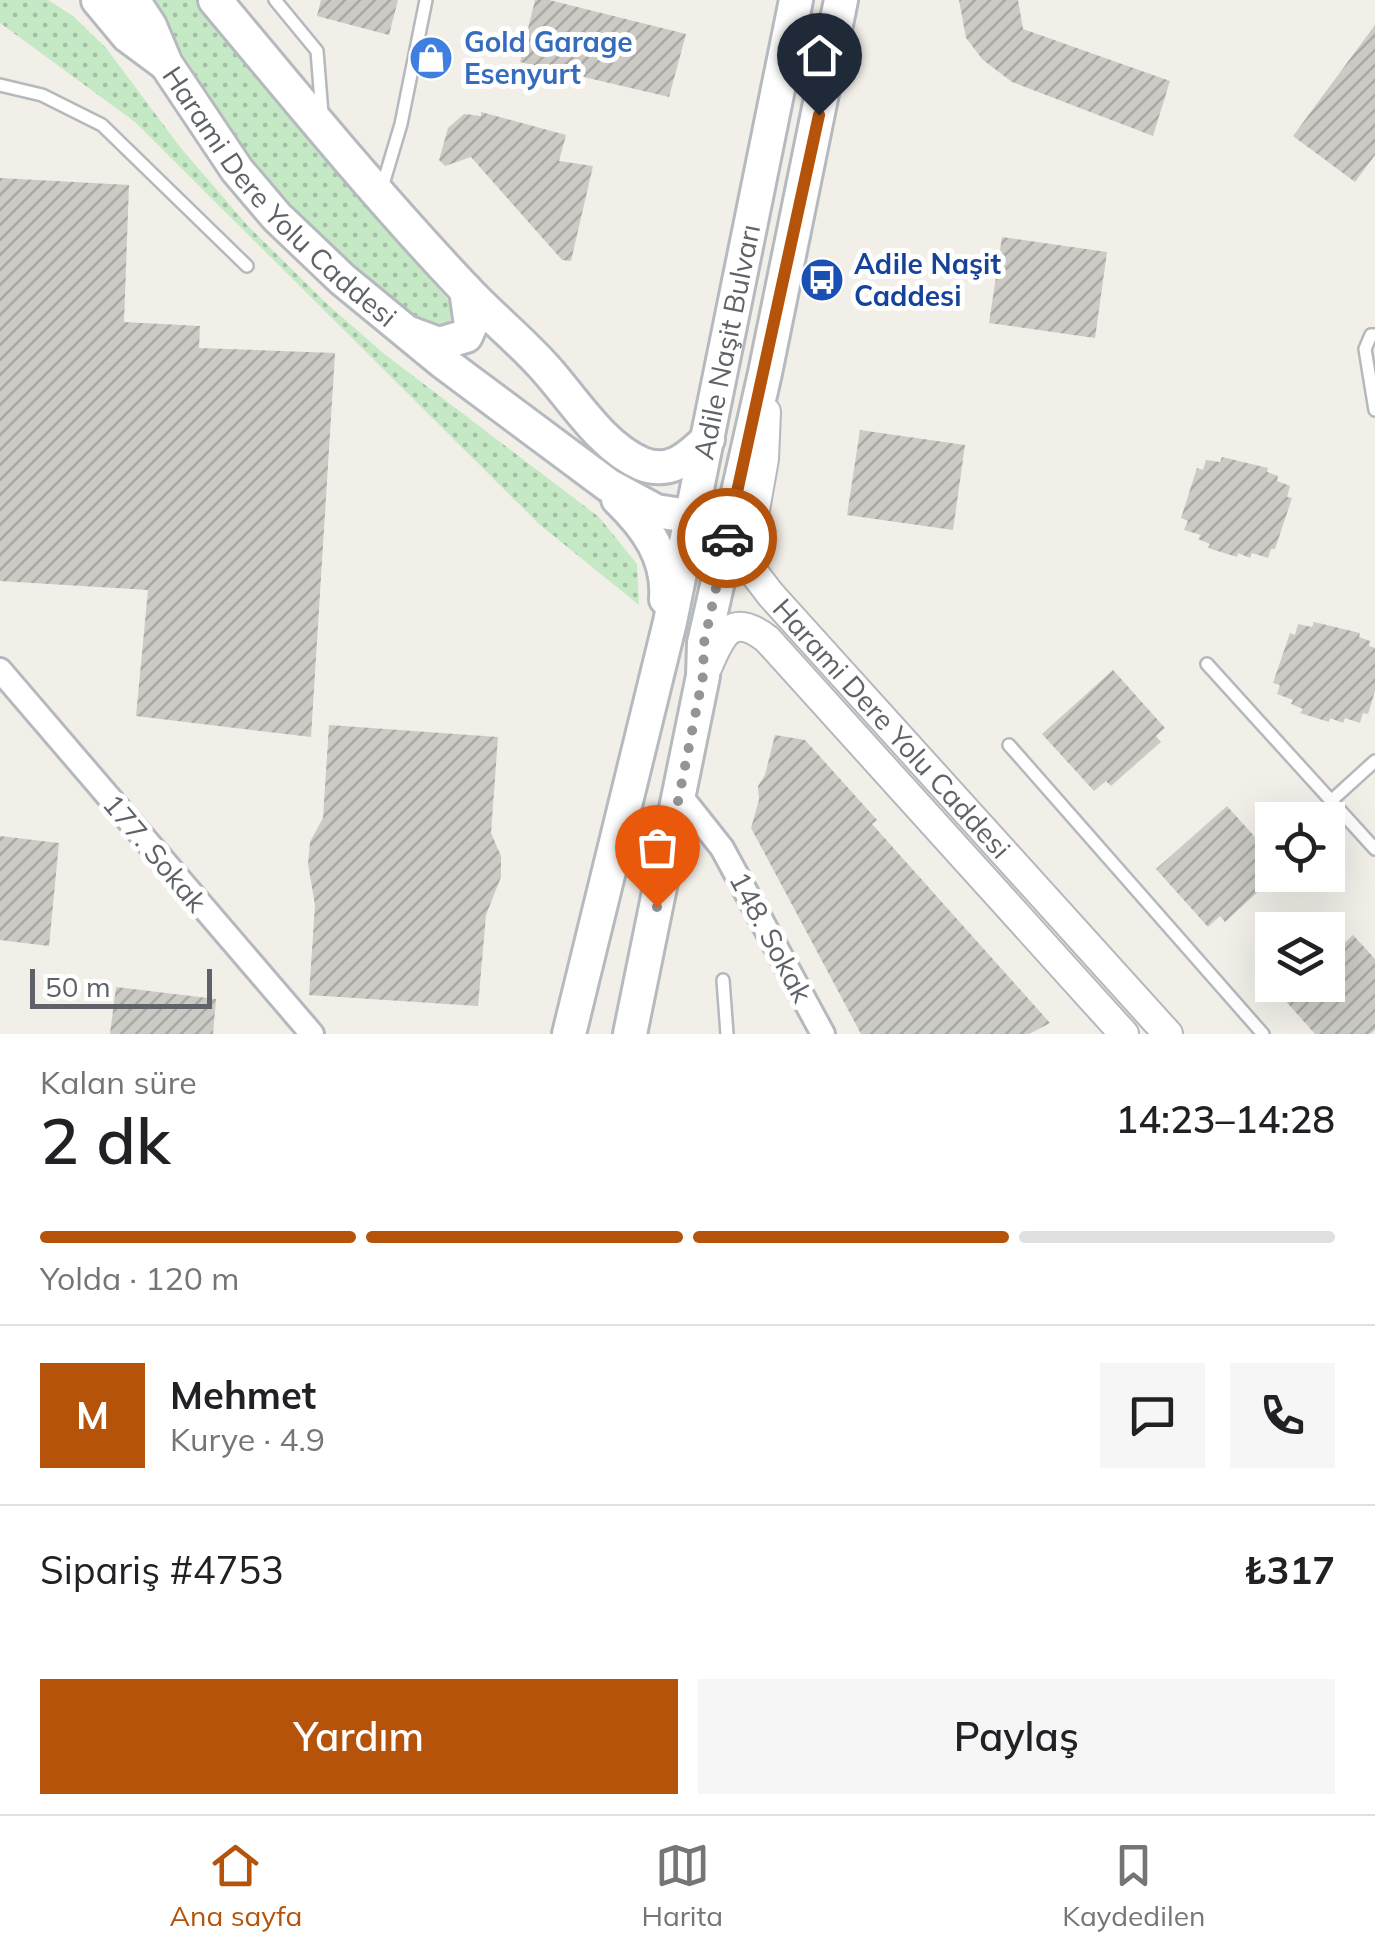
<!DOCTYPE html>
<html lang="tr">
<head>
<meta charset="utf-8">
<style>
	body { margin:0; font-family:Mulish,sans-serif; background:#f6f6f6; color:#202124; height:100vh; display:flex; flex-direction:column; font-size:38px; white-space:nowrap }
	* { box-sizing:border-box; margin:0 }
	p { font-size:32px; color:#757577 }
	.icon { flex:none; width:55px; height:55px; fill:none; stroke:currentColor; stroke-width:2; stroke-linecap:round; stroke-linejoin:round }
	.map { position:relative; height:1034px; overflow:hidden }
	.sheet { display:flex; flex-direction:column; background:#fff; flex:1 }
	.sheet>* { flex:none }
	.tools { position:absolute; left:1255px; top:802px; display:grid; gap:20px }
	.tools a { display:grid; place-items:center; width:90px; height:90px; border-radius:0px; background:#fff; box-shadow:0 10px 40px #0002; font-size:50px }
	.scale { position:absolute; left:30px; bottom:25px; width:182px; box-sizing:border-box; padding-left:10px; border:5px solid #5f6368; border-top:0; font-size:28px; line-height:35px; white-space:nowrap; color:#5f6368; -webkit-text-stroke:8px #fff; paint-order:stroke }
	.pin { position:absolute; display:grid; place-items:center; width:85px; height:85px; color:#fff; margin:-102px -42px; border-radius:50% 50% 50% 0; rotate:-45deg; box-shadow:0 0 10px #0007 }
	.pin .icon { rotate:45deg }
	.courier { position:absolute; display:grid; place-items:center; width:100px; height:100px; margin:-50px; border:8px solid #b45309; border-radius:50%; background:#fff; color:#222; box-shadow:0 2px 12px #0007 }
	.head em { font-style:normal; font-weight:600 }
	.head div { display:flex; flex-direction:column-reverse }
	.head { display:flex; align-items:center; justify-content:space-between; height:170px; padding:0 40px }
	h1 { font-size:65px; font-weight:600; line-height:75px }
	.bar { display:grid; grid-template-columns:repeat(4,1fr); gap:15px 10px; align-content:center; height:120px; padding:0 40px }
	.bar i { height:12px; border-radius:8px; background:#e0e0e0 }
	.bar .selected { background:#b45309 }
	.bar p { grid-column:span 4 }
	.line { display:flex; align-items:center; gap:25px; padding:0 40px; border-top:2px solid #e0e0e0 }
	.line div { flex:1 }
	.round { display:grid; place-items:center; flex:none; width:105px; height:105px; border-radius:0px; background:#f6f6f6 }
	.action { display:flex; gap:20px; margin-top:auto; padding:20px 40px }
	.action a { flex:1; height:115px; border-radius:0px; background:#b45309; color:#fff; font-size:40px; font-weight:600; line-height:115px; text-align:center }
	.action a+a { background:#f6f6f6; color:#202124 }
	.menu { display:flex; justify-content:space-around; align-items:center; height:140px; border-top:2px solid #e0e0e0; background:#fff; font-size:28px; color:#757577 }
	.menu a { display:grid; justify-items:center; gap:5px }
	.menu .selected { color:#b45309 }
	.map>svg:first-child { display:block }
	.grass { fill:url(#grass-dots) }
	.building { fill:url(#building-hatch) }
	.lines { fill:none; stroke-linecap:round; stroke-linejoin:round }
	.service-casing { stroke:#b5b8bc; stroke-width:16 }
	.minor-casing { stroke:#b5b8bc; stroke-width:28 }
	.tertiary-casing { stroke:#b5b8bc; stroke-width:32 }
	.secondary-casing { stroke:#b6babf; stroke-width:38 }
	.service { stroke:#fff; stroke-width:11 }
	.minor { stroke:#fff; stroke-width:22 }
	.tertiary { stroke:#fff; stroke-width:28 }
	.secondary { stroke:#fff; stroke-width:32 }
	.done { stroke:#929495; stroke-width:10; stroke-dasharray:0 18 }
	.route { stroke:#b45309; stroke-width:12 }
	.labels { text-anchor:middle; stroke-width:10; stroke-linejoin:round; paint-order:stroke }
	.shop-label { font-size:28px; font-weight:bold; fill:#366cbe; stroke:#fff; text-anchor:start }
	.street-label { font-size:28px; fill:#5f6368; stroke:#fff }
	.transit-label { font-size:28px; font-weight:bold; fill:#164399; stroke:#fff; text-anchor:start }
</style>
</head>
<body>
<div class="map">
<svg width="1375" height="1034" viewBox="0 0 1375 1034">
	<defs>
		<pattern id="grass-dots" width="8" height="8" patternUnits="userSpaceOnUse" patternTransform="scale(2.5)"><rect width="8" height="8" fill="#c5e8c5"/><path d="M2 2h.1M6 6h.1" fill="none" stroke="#a3c0a4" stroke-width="1.8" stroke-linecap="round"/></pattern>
		<pattern id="building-hatch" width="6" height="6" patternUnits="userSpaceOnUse" patternTransform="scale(2.5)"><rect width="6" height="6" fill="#cccac5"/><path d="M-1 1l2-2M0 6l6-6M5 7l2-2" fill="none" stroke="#a9a8a4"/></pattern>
	</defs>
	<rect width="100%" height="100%" fill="#f1efe8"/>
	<g class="grass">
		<path d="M0,0H48L73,16L106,48L180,147L247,225L326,303L383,353L599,517L637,564L639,605L539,524L135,122L0,23Z"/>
		<path d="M148,0H197L271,94L450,302L454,309L448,328L429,330L341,260L244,151Z"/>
	</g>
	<g class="building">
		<path d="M321,0H398L389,35L317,16Z"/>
		<path d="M535,0H549L686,34L669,97L520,62Z"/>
		<path d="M959,0H1018L1023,29L1170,81L1153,136L1012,82L983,60L966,38Z"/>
		<path d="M1375,25V155L1355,182L1293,136Z"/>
		<path d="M481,112L566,135L559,161L593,166L571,261L562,260L471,157L445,166L439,160L448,128L464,114L481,116Z"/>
		<path d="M0,178L129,185L124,322L200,326L199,348L335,353L311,737L136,716L148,590L0,581Z"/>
		<path d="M1002,237L1107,252L1095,338L989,323Z"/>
		<path d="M860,430L965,445L953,530L847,515Z"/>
		<path d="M1222,457L1268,468L1267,472L1278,476L1277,481L1290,486L1287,497L1292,498L1275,549H1271L1268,558L1252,553L1250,558L1238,553L1237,557L1208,548L1210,544L1198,539L1201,535L1184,530L1188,521L1181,518L1197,468L1203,470L1206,460L1220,462Z"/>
		<path d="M1314,622L1360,633L1359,637L1370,641L1369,646L1375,648V691L1368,714L1363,713L1360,723L1345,718L1343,723L1330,718L1329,722L1300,713L1303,709L1291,704L1293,700L1277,694L1280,685L1273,683L1290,633L1295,635L1298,624L1312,627Z"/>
		<path d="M1113,670L1165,728L1156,736L1161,742L1111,786L1106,781L1094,791L1042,734Z"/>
		<path d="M329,725L498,737L491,833L501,856V877L486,915L478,1006L309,995L315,905L308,864L310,842L323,818Z"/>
		<path d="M775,735L805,740L877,820L872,824L1050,1023L1029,1034H861L751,828L759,800L758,786L765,775Z"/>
		<path d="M1227,806L1272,856L1269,872L1274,877L1225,922L1220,916L1208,927L1156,869Z"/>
		<path d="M0,836L59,843L49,946L0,940Z"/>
		<path d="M1353,935L1375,959V1030L1370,1034H1315L1283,998L1297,985H1328V958Z"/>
		<path d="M116,987L216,999L213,1034H110Z"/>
	</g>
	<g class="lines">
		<defs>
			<g id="service">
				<path d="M275,0L317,51L322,114"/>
				<path d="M0,85L42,95L102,125L247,266"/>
				<path d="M381,191L401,124L426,0"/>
				<path d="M1375,335H1371L1365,349L1375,410"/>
				<path d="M1207,664L1375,849"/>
				<path d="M1009,745L1263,1034"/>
				<path d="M1331,801L1375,761"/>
				<path d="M723,980L727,1034"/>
			</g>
			<g id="minor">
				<path d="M0,670L312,1034"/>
				<path d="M680,795L722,848L823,1034"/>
			</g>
			<g id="tertiary">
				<path id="s1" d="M766,412L764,459L747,555L751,569L771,595L1168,1034"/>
				<path d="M708,666C722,633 732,612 767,639L1124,1034"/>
			</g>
			<g id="secondary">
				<path d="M98,0L128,36L163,62"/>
				<path id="s2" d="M133,0L150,26L166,64L237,170L277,217L342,279L443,362L608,485L656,511L713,520"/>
				<path d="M215,0C296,97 377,196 464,288C490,316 520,340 545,368C574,400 601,446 642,464C671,475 689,457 708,439"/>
				<path d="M412,334L439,344L466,336L471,325L466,290"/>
				<path d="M618,499C647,527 669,558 666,599"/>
				<path id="s3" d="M569,1034L670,622L796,0"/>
				<path d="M630,1034L703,676L704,643L765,373L841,0"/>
			</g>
		</defs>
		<use href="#service" class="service-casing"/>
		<use href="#minor" class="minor-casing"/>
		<use href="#tertiary" class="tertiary-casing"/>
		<use href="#secondary" class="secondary-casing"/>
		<use href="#service" class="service"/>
		<use href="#minor" class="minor"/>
		<use href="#tertiary" class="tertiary"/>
		<use href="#secondary" class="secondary"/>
	</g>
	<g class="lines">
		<path class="done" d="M657,907L703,676L704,643L727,538"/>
		<path class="route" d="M727,538L819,115"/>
	</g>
	<defs>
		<symbol id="shop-disc" viewBox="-11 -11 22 22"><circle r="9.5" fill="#3f7fe0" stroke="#fff"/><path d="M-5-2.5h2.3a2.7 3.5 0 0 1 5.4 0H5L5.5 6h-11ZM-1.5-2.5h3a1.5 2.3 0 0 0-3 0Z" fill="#fff"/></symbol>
		<symbol id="bus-disc" viewBox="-11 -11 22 22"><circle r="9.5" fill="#1a4fb4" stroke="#fff"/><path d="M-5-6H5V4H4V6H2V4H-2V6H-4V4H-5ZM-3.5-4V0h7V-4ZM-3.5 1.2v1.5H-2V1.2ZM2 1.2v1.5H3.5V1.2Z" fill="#fff"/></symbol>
	</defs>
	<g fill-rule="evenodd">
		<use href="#shop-disc" x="406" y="33" width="50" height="50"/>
		<use href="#bus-disc" x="797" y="255" width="50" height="50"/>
	</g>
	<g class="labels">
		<g class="shop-label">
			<text x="464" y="52">Gold Garage<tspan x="464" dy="32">Esenyurt</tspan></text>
		</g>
		<g class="street-label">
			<text dy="10" stroke="none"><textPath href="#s2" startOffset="248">Harami Dere Yolu Caddesi</textPath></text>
			<text dy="10" stroke="none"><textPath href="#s3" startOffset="710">Adile Naşit Bulvarı</textPath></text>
			<text dy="10" stroke="none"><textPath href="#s1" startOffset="372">Harami Dere Yolu Caddesi</textPath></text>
			<text transform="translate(155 853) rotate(50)" y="10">177. Sokak</text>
			<text transform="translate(771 937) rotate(62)" y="10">148. Sokak</text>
		</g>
		<g class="transit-label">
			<text x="854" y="274">Adile Naşit<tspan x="854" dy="32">Caddesi</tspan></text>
		</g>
	</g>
</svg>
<div class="tools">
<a><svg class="icon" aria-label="locate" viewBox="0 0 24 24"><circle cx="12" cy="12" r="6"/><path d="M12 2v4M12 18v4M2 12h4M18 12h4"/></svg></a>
<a><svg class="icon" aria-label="layers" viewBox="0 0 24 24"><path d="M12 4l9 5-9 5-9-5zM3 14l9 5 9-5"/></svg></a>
</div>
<div class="scale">50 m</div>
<div class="pin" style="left:657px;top:907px;background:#ea580c"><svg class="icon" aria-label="bag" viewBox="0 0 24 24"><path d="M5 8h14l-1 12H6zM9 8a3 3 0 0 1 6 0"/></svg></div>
<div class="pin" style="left:819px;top:115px;background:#1f2937"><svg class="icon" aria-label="home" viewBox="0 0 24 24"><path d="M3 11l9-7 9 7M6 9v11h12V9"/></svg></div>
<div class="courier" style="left:727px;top:538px"><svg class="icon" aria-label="car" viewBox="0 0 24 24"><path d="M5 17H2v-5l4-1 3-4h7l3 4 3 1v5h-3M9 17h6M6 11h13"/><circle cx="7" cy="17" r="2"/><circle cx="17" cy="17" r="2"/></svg></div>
</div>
<section class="sheet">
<div class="head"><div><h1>2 dk</h1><p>Kalan süre</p></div><em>14:23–14:28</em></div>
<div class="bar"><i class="selected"></i><i class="selected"></i><i class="selected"></i><i></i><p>Yolda · 120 m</p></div>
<div class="line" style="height:180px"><b class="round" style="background:#b45309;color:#fff">M</b><div><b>Mehmet</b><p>Kurye · 4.9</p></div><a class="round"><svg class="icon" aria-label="chat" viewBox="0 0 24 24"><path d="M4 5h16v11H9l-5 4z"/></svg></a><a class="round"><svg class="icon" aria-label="phone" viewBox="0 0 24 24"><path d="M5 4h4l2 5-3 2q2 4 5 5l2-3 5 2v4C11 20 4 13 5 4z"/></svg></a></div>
<div class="line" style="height:130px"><div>Sipariş #4753</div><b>₺317</b></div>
<div class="action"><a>Yardım</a><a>Paylaş</a></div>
</section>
<nav class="menu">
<a class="selected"><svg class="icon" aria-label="home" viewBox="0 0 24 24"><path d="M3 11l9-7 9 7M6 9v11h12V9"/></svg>Ana sayfa</a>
<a><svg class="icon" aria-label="map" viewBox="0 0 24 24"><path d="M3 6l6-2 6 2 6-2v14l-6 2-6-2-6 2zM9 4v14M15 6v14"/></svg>Harita</a>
<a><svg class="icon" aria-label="saved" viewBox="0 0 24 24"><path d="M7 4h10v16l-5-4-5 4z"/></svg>Kaydedilen</a>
</nav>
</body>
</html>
